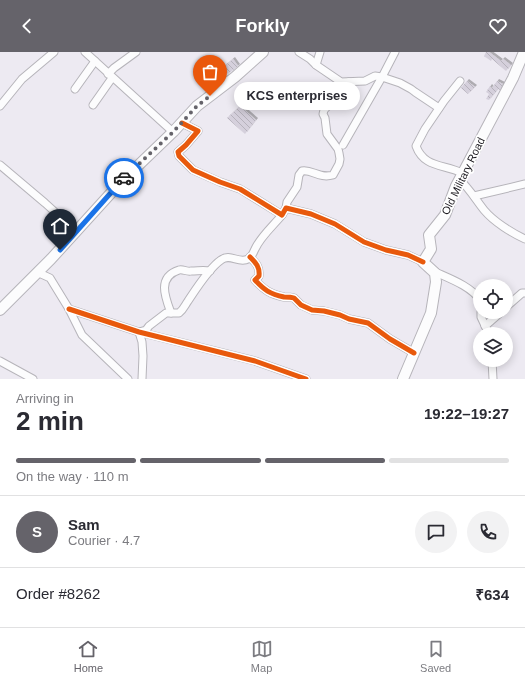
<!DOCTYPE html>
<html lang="en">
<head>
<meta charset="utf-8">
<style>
	body { margin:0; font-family:Helvetica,sans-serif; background:#f2f2f3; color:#2b2b33; height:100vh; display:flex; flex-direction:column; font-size:15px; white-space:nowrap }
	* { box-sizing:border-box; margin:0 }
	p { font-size:13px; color:#7c7c81 }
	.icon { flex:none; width:22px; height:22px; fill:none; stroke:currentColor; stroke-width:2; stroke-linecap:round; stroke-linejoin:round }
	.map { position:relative; height:327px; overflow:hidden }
	.sheet { display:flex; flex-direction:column; background:#fff; flex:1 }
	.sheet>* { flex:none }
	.fabs { position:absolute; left:473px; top:227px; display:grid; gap:8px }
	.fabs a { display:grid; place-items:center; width:40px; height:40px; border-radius:50%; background:#fff; box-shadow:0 2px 10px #0003; font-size:20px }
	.pin { position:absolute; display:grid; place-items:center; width:34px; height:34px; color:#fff; margin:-41px -17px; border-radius:50% 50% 50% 0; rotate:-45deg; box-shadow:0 0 4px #0007 }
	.pin .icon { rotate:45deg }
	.courier { position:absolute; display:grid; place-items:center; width:40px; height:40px; margin:-20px; border:3px solid #1a73e8; border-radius:50%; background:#fff; color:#222; box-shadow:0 1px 5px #0007 }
	.bubble { position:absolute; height:28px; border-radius:14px; background:#fff; box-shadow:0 2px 10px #0003; font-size:13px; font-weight:700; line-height:28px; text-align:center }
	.summary em { font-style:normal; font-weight:700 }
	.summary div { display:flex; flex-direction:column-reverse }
	.summary { display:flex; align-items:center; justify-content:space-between; height:68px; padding:0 16px }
	h1 { font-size:26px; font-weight:700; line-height:30px }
	.bar { display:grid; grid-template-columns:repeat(4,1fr); gap:6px 4px; align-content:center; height:48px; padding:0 16px }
	.bar i { height:5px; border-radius:3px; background:#e1e1e2 }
	.bar .current { background:#65636a }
	.bar p { grid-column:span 4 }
	.line { display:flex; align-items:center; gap:10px; padding:0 16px; border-top:1px solid #e1e1e2 }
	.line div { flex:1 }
	.round { display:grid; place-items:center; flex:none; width:42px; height:42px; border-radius:21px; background:#f2f2f3 }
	header { display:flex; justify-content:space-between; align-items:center; height:52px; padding:0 16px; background:#65636a; color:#fff; font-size:18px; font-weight:700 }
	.menu { display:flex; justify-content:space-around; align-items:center; height:56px; border-top:1px solid #e1e1e2; background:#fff; font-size:11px; color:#7c7c81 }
	.menu a { display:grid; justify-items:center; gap:2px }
	.menu .current { color:#65636a }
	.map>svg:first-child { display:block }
	.building { fill:url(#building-back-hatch); filter:url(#shadow) }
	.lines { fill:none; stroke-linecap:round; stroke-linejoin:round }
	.street-casing { stroke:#b6b4ba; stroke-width:9 }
	.secondary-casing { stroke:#b6b4ba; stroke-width:12 }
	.street { stroke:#fcfcfd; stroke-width:7 }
	.secondary { stroke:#fcfcfd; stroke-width:10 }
	.cycleway-casing { stroke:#fff; stroke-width:8 }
	.cycleway { stroke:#e8590c; stroke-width:5 }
	.done { stroke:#65636a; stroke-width:4; stroke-dasharray:0 7.2 }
	.route { stroke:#1a73e8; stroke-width:5 }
	.labels { text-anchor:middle; stroke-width:3.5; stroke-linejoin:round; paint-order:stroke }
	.street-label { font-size:11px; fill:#1c1a20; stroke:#fff }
</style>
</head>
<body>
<header><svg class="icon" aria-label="back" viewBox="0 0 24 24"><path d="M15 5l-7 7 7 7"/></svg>Forkly<svg class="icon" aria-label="heart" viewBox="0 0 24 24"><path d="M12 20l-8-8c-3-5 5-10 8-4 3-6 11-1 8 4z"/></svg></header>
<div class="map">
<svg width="525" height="327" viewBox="0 0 525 327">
	<defs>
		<pattern id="building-back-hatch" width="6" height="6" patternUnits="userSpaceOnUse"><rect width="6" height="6" fill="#d5d0dc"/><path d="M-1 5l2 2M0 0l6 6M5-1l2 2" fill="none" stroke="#b6b2bc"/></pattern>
		<filter id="shadow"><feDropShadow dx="2" dy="-2" stdDeviation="0" flood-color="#0004"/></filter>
	</defs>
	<rect width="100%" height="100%" fill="#edeaf2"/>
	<g class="building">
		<path d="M486,0H489L501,9L503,7L511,13L506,19L492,7L491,9L484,4Z"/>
		<path d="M233,7L238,14L228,22L222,16Z"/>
		<path d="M467,29L475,35L468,42L461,36Z"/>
		<path d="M497,29L503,32L500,38L498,37L489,48L486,47L489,42L486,40L490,34L492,36Z"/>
		<path d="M240,54L256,68L245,82L227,66Z"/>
	</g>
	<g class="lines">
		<defs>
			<g id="street">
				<path d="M85,0L173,80"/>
				<path d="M299,0L310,7L316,13L341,30L365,29L375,24L382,25L400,31L411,37L415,40L439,56"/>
				<path d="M316,13L320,0"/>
				<path d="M108,22L114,16L136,0"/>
				<path d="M460,29L444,49L425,77L416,94C424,116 444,112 462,121"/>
				<path d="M75,37L95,9"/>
				<path d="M93,53L112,26"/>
				<path d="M0,54L22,27L54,0"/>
				<path d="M182,71L198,79L186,93L178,100L179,104L193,118L220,130L240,137L282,163L286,156L311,162L335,172L364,190L386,198L408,203L423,210"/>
				<path d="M343,93L382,25L395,0"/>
				<path d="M0,113L45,151L76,179"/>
				<path d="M459,127C469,136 476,148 484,158C494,170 512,181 525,187"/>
				<path d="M474,144L525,132"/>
				<path d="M286,156L287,150L297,135L299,123L302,119C312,117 319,127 333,123L339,112L340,107L339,101L338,97L327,82L325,66L323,62L324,58L339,42L349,30"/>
				<path d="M250,205C256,211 260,215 259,224L255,228C264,238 270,242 284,245C287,245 291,245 294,246L301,253L312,258L324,259L340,263L349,267L368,271L390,287L414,301"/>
				<path d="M433,219C448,226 471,234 480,248"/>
				<path d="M34,224L39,221L50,226L69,257L82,283L128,327"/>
				<path d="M506,255L522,241H525"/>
				<path d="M69,257L139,280L255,309L306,327"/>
				<path d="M481,260V265L489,282"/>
				<path d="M171,261C165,245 157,225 179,218C183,217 187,220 191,219C198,219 203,218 210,219"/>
				<path d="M485,274L501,260"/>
				<path d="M492,308L493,327"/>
				<path d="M0,309L33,327"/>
				<path d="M142,327L143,304L142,290L139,280L146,278L149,274L166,261H179C184,257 185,253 188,249C196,237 209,216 221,208C230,201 239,212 248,207C252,205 253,201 255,197C261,184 273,174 282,163"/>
			</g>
			<g id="secondary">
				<path d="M0,258L51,207L121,130L173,80L197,54L235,25L263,0"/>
				<path d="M403,327L431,261L436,230L435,221L423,210L431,197L429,183L445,163L456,134L513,26L524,0"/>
			</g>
		</defs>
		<use href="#street" class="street-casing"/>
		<use href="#secondary" class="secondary-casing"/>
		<use href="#street" class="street"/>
		<use href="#secondary" class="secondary"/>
		<defs>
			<g id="cycleway">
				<path d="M182,71L198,79L186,93L178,100L179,104L193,118L220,130L240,137L282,163L286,156L311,162L335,172L364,190L386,198L408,203L423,210"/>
				<path d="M250,205C256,211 260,215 259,224L255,228C264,238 270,242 284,245C287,245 291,245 294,246L301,253L312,258L324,259L340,263L349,267L368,271L390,287L414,301"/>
				<path d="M69,257L139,280L255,309L306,327"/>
			</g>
		</defs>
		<use href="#cycleway" class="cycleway-casing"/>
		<use href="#cycleway" class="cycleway"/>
	</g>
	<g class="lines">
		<path class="done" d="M124,126L173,80L197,54L210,44"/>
		<path class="route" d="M60,198L124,126"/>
	</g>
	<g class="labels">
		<g class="street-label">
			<text transform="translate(463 124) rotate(-64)" y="4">Old Military Road</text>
		</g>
	</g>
</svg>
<div class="fabs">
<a><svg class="icon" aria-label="locate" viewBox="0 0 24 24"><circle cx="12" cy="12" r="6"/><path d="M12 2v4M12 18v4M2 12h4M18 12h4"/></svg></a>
<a><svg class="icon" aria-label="layers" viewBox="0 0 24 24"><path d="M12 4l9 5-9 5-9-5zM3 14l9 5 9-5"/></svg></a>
</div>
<div class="pin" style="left:210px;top:44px;background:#ea580c"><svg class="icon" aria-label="bag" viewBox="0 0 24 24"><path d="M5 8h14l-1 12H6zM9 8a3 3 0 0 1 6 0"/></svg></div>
<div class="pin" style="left:60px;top:198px;background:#1f2937"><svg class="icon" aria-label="home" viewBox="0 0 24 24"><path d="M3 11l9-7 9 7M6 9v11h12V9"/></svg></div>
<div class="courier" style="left:124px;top:126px"><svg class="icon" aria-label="car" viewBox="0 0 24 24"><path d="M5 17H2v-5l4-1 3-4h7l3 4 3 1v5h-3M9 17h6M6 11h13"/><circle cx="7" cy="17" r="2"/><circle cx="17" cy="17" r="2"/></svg></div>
<div class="bubble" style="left:234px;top:30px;width:126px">KCS enterprises</div>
</div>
<section class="sheet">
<div class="summary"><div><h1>2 min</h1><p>Arriving in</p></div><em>19:22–19:27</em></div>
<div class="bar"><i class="current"></i><i class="current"></i><i class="current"></i><i></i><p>On the way · 110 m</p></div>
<div class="line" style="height:72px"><b class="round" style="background:#65636a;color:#fff">S</b><div><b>Sam</b><p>Courier · 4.7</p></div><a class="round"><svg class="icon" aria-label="chat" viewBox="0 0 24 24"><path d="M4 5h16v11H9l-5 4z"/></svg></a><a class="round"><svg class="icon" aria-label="phone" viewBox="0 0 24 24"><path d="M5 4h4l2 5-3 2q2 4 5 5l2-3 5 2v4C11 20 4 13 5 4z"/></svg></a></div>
<div class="line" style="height:52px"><div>Order #8262</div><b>₹634</b></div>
</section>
<nav class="menu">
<a class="current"><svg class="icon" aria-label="home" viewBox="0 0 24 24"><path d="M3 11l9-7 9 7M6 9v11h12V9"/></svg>Home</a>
<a><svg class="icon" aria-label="map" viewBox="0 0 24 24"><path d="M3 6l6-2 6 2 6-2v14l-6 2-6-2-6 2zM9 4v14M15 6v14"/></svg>Map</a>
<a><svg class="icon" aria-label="saved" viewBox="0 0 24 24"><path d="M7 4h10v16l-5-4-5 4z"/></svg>Saved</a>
</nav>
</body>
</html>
